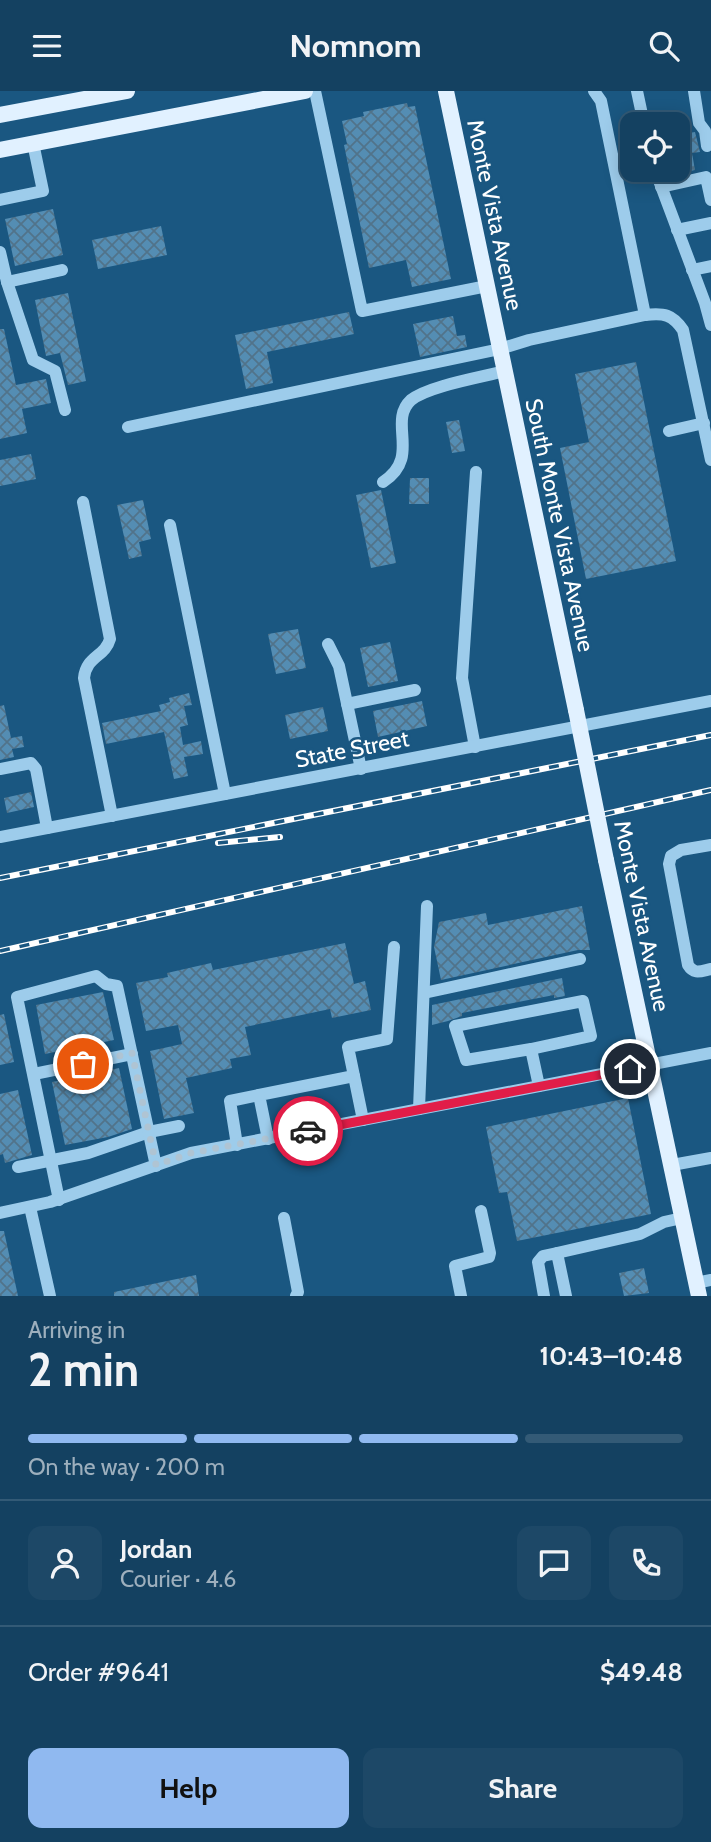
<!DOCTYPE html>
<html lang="en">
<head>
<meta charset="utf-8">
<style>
	body { margin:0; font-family:Cabin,sans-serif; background:#1d4867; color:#f1f3f6; height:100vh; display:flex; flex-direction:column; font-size:26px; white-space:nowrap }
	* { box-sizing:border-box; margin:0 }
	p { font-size:23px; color:#9dafbd }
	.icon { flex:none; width:38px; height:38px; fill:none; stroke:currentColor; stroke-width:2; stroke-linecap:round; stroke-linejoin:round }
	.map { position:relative; height:1205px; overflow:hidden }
	.sheet { display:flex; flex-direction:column; background:#144161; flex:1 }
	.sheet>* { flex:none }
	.fabs { position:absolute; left:620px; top:21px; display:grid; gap:14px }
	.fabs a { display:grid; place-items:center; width:70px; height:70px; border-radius:14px; background:#144161; box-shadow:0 4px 18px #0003,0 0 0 2px #335a76; font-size:35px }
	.pin { position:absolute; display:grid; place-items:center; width:60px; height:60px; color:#fff; margin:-30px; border:4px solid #fff; border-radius:50%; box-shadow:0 2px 7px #0007 }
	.courier { position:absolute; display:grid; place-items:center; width:70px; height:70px; margin:-35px; border:5px solid #e11d48; border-radius:50%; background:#fff; color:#222; box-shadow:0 2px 9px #0007 }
	.headline em { font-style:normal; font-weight:700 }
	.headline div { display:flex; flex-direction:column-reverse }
	.headline { display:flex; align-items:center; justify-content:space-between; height:119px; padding:0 28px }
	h1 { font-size:46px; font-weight:700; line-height:52px }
	.bar { display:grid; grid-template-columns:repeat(4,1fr); gap:10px 7px; align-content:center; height:84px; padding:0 28px }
	.bar i { height:9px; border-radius:5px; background:#335a76 }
	.bar .selected { background:#90b9f0 }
	.bar p { grid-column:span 4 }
	.line { display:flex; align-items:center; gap:18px; padding:0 28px; border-top:2px solid #335a76 }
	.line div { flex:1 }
	.round { display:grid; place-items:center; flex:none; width:74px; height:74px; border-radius:14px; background:#1d4867 }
	.primary-button { display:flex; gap:14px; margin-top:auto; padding:14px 28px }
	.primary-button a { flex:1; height:80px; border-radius:14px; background:#90b9f0; color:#111; font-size:28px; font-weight:700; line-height:80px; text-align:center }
	.primary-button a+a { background:#1d4867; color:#f1f3f6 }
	header { display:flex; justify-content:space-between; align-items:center; height:91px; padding:0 28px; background:#144161; font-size:32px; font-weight:700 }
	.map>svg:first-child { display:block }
	.building { fill:url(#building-cross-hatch) }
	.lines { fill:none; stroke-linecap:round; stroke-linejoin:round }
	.minor { stroke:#9dcceb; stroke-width:12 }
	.major { stroke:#e1f1ff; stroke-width:16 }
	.rail-casing { stroke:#fff; stroke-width:6 }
	.rail { stroke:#1a5781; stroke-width:3.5; stroke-dasharray:10; stroke-linecap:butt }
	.major-bridge { stroke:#e1f1ff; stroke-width:16 }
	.done { stroke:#afc4d3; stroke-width:7; stroke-dasharray:0 12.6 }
	.route { stroke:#e11d48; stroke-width:9 }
	.labels { text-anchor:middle; stroke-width:5; stroke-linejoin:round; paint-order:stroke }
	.street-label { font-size:23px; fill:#fff; stroke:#1a5781 }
</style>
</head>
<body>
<header><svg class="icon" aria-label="menu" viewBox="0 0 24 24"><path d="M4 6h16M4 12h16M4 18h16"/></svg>Nomnom<svg class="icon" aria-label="search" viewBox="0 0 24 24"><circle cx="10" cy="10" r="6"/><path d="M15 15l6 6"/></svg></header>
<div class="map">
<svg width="711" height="1205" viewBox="0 0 711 1205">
	<defs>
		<pattern id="building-cross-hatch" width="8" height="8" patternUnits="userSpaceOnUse" patternTransform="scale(1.75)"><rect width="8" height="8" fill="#548db3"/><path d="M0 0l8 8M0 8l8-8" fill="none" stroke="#51738a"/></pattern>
	</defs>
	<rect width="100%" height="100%" fill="#1a5781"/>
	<g class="building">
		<path d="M407,12L408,16L415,15L451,188L412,196L406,169L369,177L344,54L347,53L342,30L364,25L363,21Z"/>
		<path d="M695,41L700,61L692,62L695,79L677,83V44Z"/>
		<path d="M53,118L63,164L15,175L5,128Z"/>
		<path d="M161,135L167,164L98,178L92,149Z"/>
		<path d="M68,202L86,290L68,294L60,262L46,265L35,209Z"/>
		<path d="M349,221L354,243L267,261L273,292L246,298L235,244Z"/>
		<path d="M453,225L457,245L465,244L467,256L420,266L413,233Z"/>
		<path d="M0,238H4L16,294L46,288L51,312L22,318L27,342L0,348Z"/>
		<path d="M636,271L676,470L586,488L560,357L589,351L575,283Z"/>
		<path d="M459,329L465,360L452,362L446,331Z"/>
		<path d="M31,363L36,388L0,395V369Z"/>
		<path d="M410,387H429V413H409Z"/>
		<path d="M381,399L396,472L371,477L356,404Z"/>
		<path d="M143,409L151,448L139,451L142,465L129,468L117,414Z"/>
		<path d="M298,538L306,577L276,583L268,543Z"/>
		<path d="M390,551L398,590L368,596L360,557Z"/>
		<path d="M189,602L192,614L184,615L188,634L180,636L183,654L201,650L203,663L184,666L188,685L174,688L164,641L106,653L102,632L161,620L159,614L170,611L169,607Z"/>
		<path d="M422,610L427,635L378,646L373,620Z"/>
		<path d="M4,614L11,647L22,645L24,656L12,658L14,666L0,669V615Z"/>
		<path d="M323,616L328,640L290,648L285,624Z"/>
		<path d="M31,701L34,716L7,722L4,707Z"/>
		<path d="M582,815L590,859H578L441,889L434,856L439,831L486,822L488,834Z"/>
		<path d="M345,852L354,893L365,890L371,919L332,927L330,918L245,936L251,964L230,968L232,977L186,987L194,1022L164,1028L150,960L182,953L178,934L146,940L136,892L168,886L167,882L211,872L213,879Z"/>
		<path d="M562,887L565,905L554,907V904L462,922V925L448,930L432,934V914Z"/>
		<path d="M103,901L114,949L45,963L36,914Z"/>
		<path d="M4,923L14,971L0,974V924Z"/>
		<path d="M119,977L132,1038L108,1046L65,1054L52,991Z"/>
		<path d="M18,999L32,1064L5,1072L3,1063L0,1064V1003Z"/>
		<path d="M628,1007L651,1123L517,1150L507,1101L499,1102L486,1036Z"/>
		<path d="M0,1140H4L18,1205H0Z"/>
		<path d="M644,1177L649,1202L624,1205L619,1182Z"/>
		<path d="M196,1184L199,1205H114V1201Z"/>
	</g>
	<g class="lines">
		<g class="minor">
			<path d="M315,0L362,220L487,195"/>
			<path d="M594,0L601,10L645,224"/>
			<path d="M637,0L644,33"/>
			<path d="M694,0L699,32L705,40L707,55"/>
			<path d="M655,79L705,212L711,234"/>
			<path d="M661,96L706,86L711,109"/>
			<path d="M0,109L43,100L33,52"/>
			<path d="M677,139L711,132"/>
			<path d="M0,161L7,191L33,269L55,280L65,319"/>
			<path d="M692,179L711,175"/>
			<path d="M7,191L62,179"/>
			<path d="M128,336L500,258L529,249L645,224C664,222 672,223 683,239L711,369"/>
			<path d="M669,340L704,332"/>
			<path d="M383,391C422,366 387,331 411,309C428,295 482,286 505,280"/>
			<path d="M83,411L110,548C105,566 86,565 84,587L112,725"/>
			<path d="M170,434L225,703"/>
			<path d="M328,553L339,575L361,678"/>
			<path d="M347,613L415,599"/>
			<path d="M475,656L462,587L476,381"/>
			<path d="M0,678L31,672L36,678L47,737"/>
			<path d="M0,746L711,610"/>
			<path d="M711,754L681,759L671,765L669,773L688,874C694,884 701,880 711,878"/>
			<path d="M424,902L580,868"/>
			<path d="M531,958L466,969L455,935L583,910L591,945L531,958L539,995"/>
			<path d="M34,983L132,963"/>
			<path d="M354,985L348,956L387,948L394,856"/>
			<path d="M419,1018L427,815"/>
			<path d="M268,1048L259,1004L354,985L363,1029"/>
			<path d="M237,1054L230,1010L259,1004"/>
			<path d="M672,1074L711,1067"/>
			<path d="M18,1076L88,1062L149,1041L179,1035"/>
			<path d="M59,1109L17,906L96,885L106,893L117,895L156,1075"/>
			<path d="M30,1116L50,1205"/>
			<path d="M0,1122L50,1111L191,1062L711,962"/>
			<path d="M284,1127L298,1201L296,1205"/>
			<path d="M557,1162L640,1143L664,1131L682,1127"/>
			<path d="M696,1192L711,1189"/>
			<path d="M461,1205L455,1175L489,1166L490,1162L481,1120"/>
			<path d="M544,1205L538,1171L543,1165L557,1162L566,1205"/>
		</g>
		<g class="major">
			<path d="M446,0L576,619"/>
			<path d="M0,24L127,0"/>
			<path d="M0,59L305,0"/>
			<path d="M606,769L699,1205"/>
		</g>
		<defs>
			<g id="rail">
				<path d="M218,752L280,746"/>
				<path d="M0,787L711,644"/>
				<path d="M0,860L711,699"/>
			</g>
		</defs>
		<use href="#rail" class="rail-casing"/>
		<use href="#rail" class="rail"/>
		<path class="major-bridge" d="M576,619L606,769"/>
	</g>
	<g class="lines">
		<path class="done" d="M83,973L132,962L156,1074L191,1062L308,1040"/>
		<path class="route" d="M308,1040L630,978"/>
	</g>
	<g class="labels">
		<g class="street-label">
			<text transform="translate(495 124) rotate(78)" y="8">Monte Vista Avenue</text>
			<text transform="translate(560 434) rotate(78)" y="8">South Monte Vista Avenue</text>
			<text transform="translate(352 658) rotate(-11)" y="8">State Street</text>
			<text transform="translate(642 825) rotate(78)" y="8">Monte Vista Avenue</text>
		</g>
	</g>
</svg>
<div class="fabs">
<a><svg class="icon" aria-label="locate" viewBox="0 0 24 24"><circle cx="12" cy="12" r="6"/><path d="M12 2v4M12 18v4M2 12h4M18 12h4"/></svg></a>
</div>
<div class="pin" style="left:83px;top:973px;background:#ea580c"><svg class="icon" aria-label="bag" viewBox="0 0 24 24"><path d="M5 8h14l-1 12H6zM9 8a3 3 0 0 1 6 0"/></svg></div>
<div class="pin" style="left:630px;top:978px;background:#1f2937"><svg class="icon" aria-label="home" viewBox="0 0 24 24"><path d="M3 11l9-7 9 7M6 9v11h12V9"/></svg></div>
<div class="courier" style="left:308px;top:1040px"><svg class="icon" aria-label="car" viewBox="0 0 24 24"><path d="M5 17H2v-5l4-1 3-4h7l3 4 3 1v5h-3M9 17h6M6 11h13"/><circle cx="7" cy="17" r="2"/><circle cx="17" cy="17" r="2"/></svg></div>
</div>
<section class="sheet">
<div class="headline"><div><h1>2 min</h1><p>Arriving in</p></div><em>10:43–10:48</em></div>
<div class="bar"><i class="selected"></i><i class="selected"></i><i class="selected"></i><i></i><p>On the way · 200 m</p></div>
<div class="line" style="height:126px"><a class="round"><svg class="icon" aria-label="person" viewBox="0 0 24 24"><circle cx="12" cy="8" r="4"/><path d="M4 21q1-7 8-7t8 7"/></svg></a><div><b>Jordan</b><p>Courier · 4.6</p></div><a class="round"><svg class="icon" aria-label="chat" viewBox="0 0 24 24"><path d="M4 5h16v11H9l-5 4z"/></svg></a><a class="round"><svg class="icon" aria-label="phone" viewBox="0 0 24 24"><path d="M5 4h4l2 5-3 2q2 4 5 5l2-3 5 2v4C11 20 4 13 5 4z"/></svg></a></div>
<div class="line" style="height:91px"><div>Order #9641</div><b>$49.48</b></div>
<div class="primary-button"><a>Help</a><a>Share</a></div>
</section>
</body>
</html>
